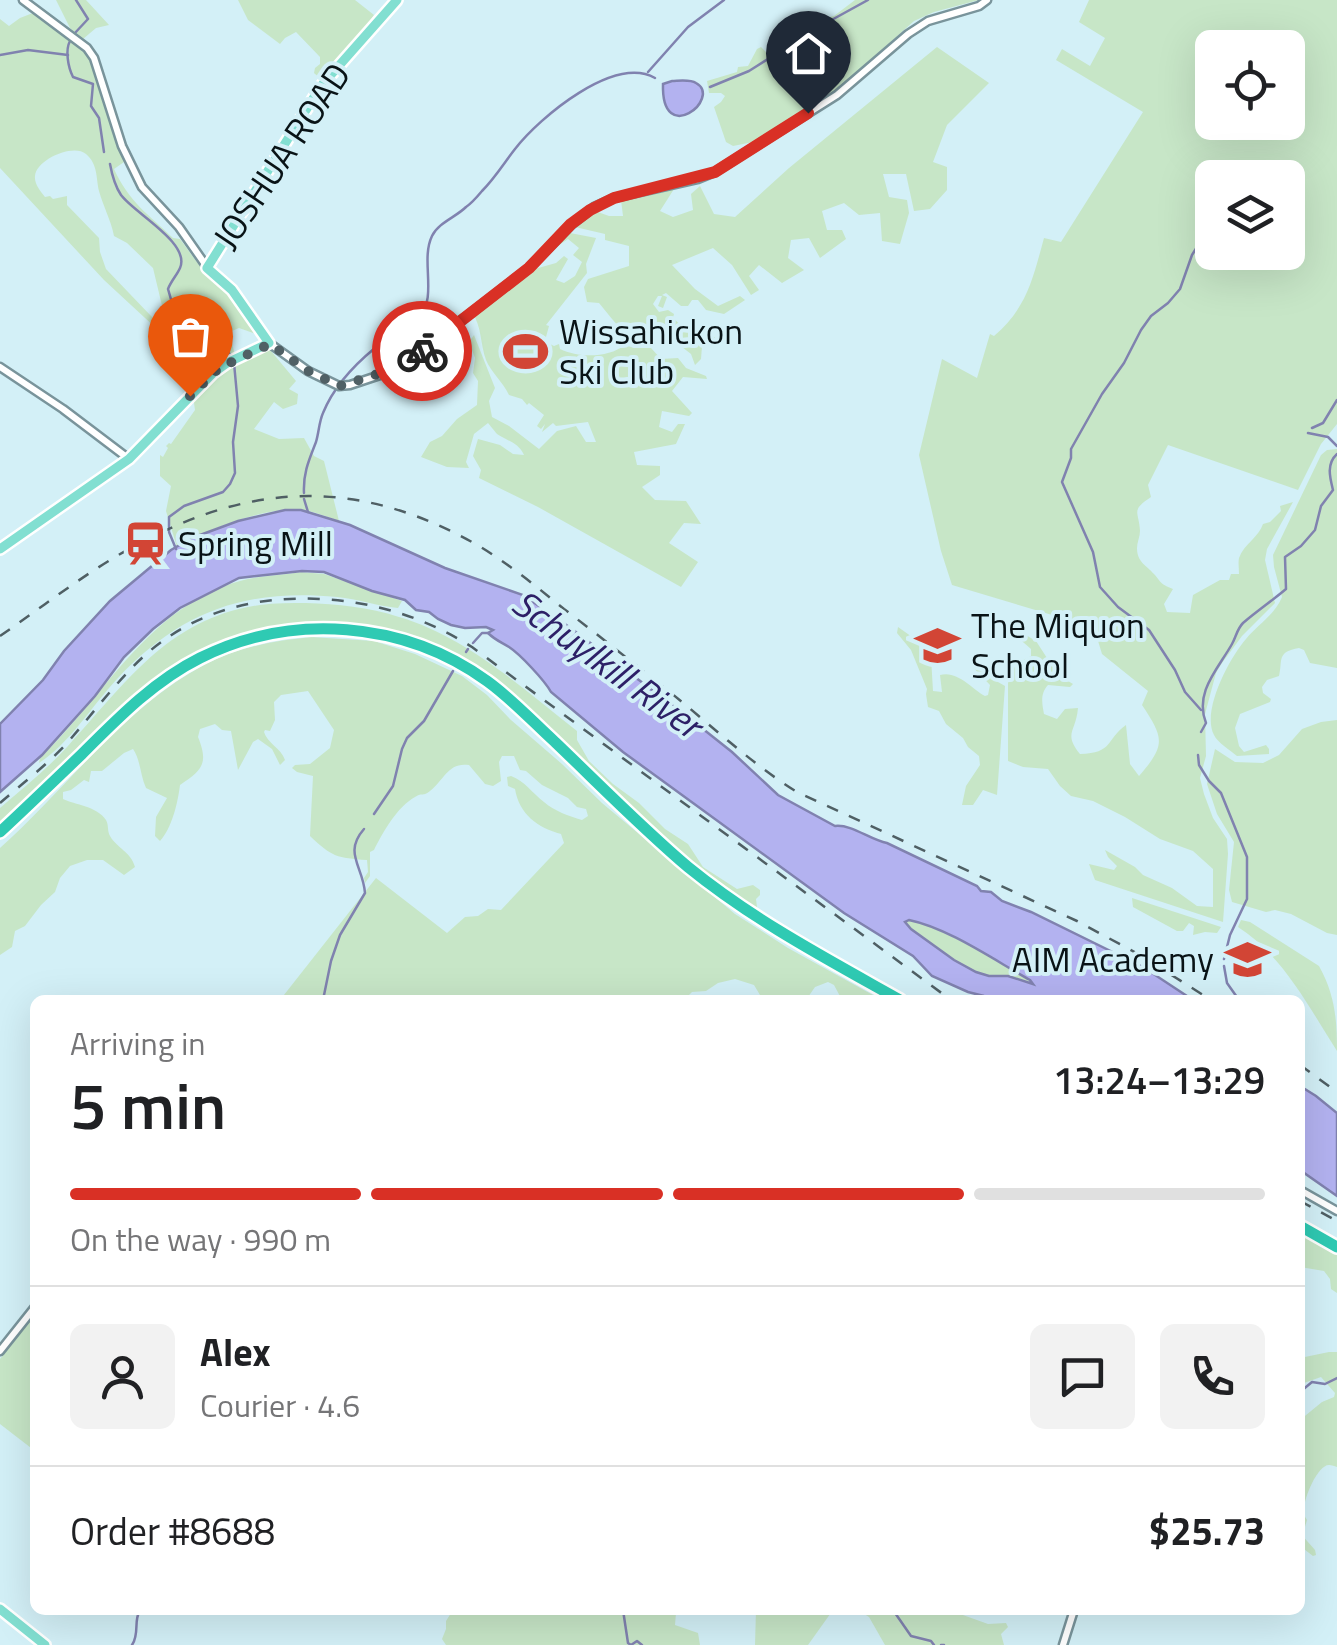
<!DOCTYPE html>
<html lang="en">
<head>
<meta charset="utf-8">
<style>
	body { margin:0; font-family:"Titillium Web",sans-serif; background:#f2f2f2; color:#202124; height:100vh; display:flex; flex-direction:column; font-size:38px; white-space:nowrap }
	* { box-sizing:border-box; margin:0 }
	p { font-size:32px; color:#757577 }
	.icon { flex:none; width:55px; height:55px; fill:none; stroke:currentColor; stroke-width:2; stroke-linecap:round; stroke-linejoin:round }
	.map { position:relative; flex:1; overflow:hidden }
	.sheet { position:absolute; left:30px; top:995px; width:1275px; height:620px; display:flex; flex-direction:column; background:#fff; border-radius:15px; box-shadow:0 10px 40px #0002 }
	.sheet>* { flex:none }
	.controls { position:absolute; left:1195px; top:30px; display:grid; gap:20px }
	.controls a { display:grid; place-items:center; width:110px; height:110px; border-radius:15px; background:#fff; box-shadow:0 10px 40px #0002; font-size:50px }
	.pin { position:absolute; display:grid; place-items:center; width:85px; height:85px; color:#fff; margin:-102px -42px; border-radius:50% 50% 50% 0; rotate:-45deg; box-shadow:0 0 10px #0007 }
	.pin .icon { rotate:45deg }
	.courier { position:absolute; display:grid; place-items:center; width:100px; height:100px; margin:-50px; border:8px solid #d93025; border-radius:50%; background:#fff; color:#222; box-shadow:0 2px 12px #0007 }
	.head em { font-style:normal; font-weight:600 }
	.head div { display:flex; flex-direction:column-reverse }
	.head { display:flex; align-items:center; justify-content:space-between; height:170px; padding:0 40px }
	h1 { font-size:65px; font-weight:600; line-height:75px }
	.bar { display:grid; grid-template-columns:repeat(4,1fr); gap:15px 10px; align-content:center; height:120px; padding:0 40px }
	.bar i { height:12px; border-radius:8px; background:#e0e0e0 }
	.bar .current { background:#d93025 }
	.bar p { grid-column:span 4 }
	.line { display:flex; align-items:center; gap:25px; padding:0 40px; border-top:2px solid #e0e0e0 }
	.line div { flex:1 }
	.round { display:grid; place-items:center; flex:none; width:105px; height:105px; border-radius:15px; background:#f2f2f2 }
	.map>svg:first-child { display:block }
	.green { fill:#c7e6c7; fill-rule:evenodd }
	.water { fill:#b3b2f0; stroke:#8082af; stroke-width:2.5; fill-rule:evenodd }
	.lines { fill:none; stroke-linecap:round; stroke-linejoin:round }
	.stream { stroke:#8082af; stroke-width:2.5 }
	.minor-casing { stroke:#79949b; stroke-width:11 }
	.major-casing { stroke:#fff; stroke-width:14 }
	.highway-casing { stroke:#fff; stroke-width:16 }
	.minor { stroke:#fff; stroke-width:6 }
	.major { stroke:#82dfd1; stroke-width:9 }
	.highway { stroke:#2fcab3; stroke-width:11 }
	.rail { stroke:#4f5f64; stroke-width:2.5; stroke-dasharray:12 12; stroke-linecap:butt }
	.done { stroke:#506065; stroke-width:10; stroke-dasharray:0 18 }
	.route { stroke:#d93025; stroke-width:12 }
	.labels { text-anchor:middle; stroke-width:8; stroke-linejoin:round; paint-order:stroke }
	.street-label { font-size:35px; fill:#091316; stroke:#d3f0f7 }
	.poi-label { font-size:35px; fill:#091316; stroke:#d3f0f7; text-anchor:start }
	.water-label { font-size:38px; font-style:italic; fill:#2d2067; stroke:#d3f0f7 }
</style>
</head>
<body>
<div class="map">
<svg width="1337" height="1645" viewBox="0 0 1337 1645">
	<rect width="100%" height="100%" fill="#d3f0f7"/>
	<g class="green">
		<path d="M56,0H86L109,25L96,28L83,39L70,28Z"/>
		<path d="M238,0H355L374,15L365,29L321,79L314,73L315,68L320,64V57L296,32L285,38L280,44L248,20Z"/>
		<path d="M855,0H979L934,12L914,21L835,92L753,142L733,146L726,142L714,107L721,102L725,96L721,93H709L707,81L737,72L738,67L748,66L757,49L761,47L768,54L799,38L814,21L834,16Z"/>
		<path d="M1089,0H1337V424L1321,444L1298,490L1168,445L1148,485L1151,497C1130,511 1139,511 1140,531C1140,537 1137,542 1137,548C1137,562 1146,565 1154,574C1162,583 1160,584 1173,589L1164,604L1167,612L1190,613L1193,595L1220,580H1229L1231,574H1239C1239,568 1238,563 1239,558C1244,544 1259,537 1263,524L1270,522L1281,511L1280,506L1293,502L1267,549L1265,560L1275,603L1242,636L1222,663L1216,673L1205,714L1206,756L1200,778L1204,794L1213,818L1227,839L1228,854L1223,922L1095,880L1089,864L1114,870L1117,866L1108,857L1105,850L1135,867L1143,875L1172,888L1197,906L1213,907V869L1193,851L1160,839L1125,817L1093,801L1071,796L1060,786L1048,769L1023,767L1008,761V683L1016,664L1031,656V649L1008,629L1009,625L1036,641L1058,675L1073,684L1070,687L1048,685C1040,694 1042,703 1044,714L1057,719L1065,709L1078,708C1076,732 1063,733 1080,754C1114,753 1105,740 1126,725L1130,764L1139,776C1166,745 1164,738 1142,705L1148,691L1102,654L1095,631L1089,626L952,585L941,551L919,455L942,359L977,378L990,334L994,336C1027,308 1033,278 1044,238L1061,242L1143,112L1056,60L1062,49L1090,66L1105,38L1079,22ZM1212,48H1288V122H1212ZM1212,178H1288V252H1212Z"/>
		<path d="M38,11L49,20L47,23L56,31L59,28L94,58L124,162L114,169C129,202 148,214 173,238L180,239L202,269L226,289L258,332L256,334L239,328L232,331L230,336L235,355L203,376L191,370L178,356L164,314L153,268L127,243L114,236C111,220 103,206 99,191C96,178 98,164 86,154C73,143 36,160 35,176C34,184 41,192 45,197L50,196L53,199L67,196V205L99,238L100,252L106,269L152,317L158,325V330L104,280L0,168V19L9,26L20,18Z"/>
		<path d="M937,47L989,83L947,125L933,162L947,167V190L930,209L914,211L906,174H883L889,197L907,200L909,213L900,244L882,241L880,213L859,215L844,203L822,211L827,230H842L846,239L820,258L809,238L791,240L788,258L804,270L782,283L759,265L749,276L759,290L751,295L732,265L713,248L672,265L695,289L718,306L740,296L745,300L724,314L706,310L698,300H692L688,306H681L666,293L662,295L667,297L663,308L658,306L662,296H658L653,304L659,312L668,310L674,314L673,318L688,332H698L700,335L715,337V344L702,346L701,359L695,365L691,354L682,347V338L670,334L667,327L654,329C637,357 612,318 599,303L587,302L584,287L588,279L629,266V246L605,240V234L575,227L595,211L609,216H623L621,200L674,189L660,211L673,217L693,210L691,194L700,186L714,214L735,217L789,168Z"/>
		<path d="M570,233L596,238L586,264L587,273L546,325L549,326L546,337L541,334L538,338L554,346L559,344L560,349C579,358 608,358 625,345L634,348H651L661,359L678,358L686,368L706,376L707,379L683,377L672,391L692,413L689,416L662,411L659,427L672,432L678,424H685L676,444L634,452L637,465L660,466V475L642,487L655,500L686,501L701,524L684,523L669,543L698,562L681,587L538,507L479,478L481,470L473,456L478,439L500,445L513,454L524,455C518,442 507,441 497,434C496,433 489,424 488,423L474,434L466,462L469,468L447,467L421,457L430,442L442,436L457,419L477,405L478,381L473,373L475,358L469,342L474,335L495,388L489,401L492,417L509,426L539,449L557,431L576,426L586,442H596L588,422L556,426L553,423L542,432L545,424L541,429L537,426L544,415L529,403L527,405L522,399L509,395C503,382 491,372 486,360C480,343 482,327 472,312L531,270L556,263L564,256L568,259L556,280L564,283L575,276L582,262L573,255L579,248L568,239L558,246L556,244Z"/>
		<path d="M266,345L296,381L289,389L298,394L297,404L283,409L274,402L254,429L279,439L304,438L314,456L324,461L339,521C327,517 314,511 300,510C263,507 208,529 177,547L166,511L171,486L160,476V455L163,457L168,448L166,446L169,443L171,444L195,410L193,396L213,373Z"/>
		<path d="M1337,449V668L1310,663L1304,650L1299,648C1276,652 1283,660 1279,676L1267,680L1262,687L1263,693L1271,699L1270,702L1240,714L1235,728L1239,746L1244,752L1266,745L1269,749V754L1237,756C1231,751 1217,742 1214,735C1201,711 1230,657 1246,639C1258,624 1274,616 1282,597L1274,567L1273,555L1321,455L1327,450Z"/>
		<path d="M301,572L324,574L402,601L398,608C377,606 358,599 337,597C245,588 180,612 117,679C92,706 69,744 39,763L40,758C104,697 149,606 240,581C260,575 281,576 301,572Z"/>
		<path d="M306,603C337,604 369,607 399,617C467,637 522,688 577,731V740L589,761L613,784L639,803L665,829L688,844L703,867L737,889L753,885L760,890V895L756,899L757,907L751,909L691,864L449,654L317,624L182,663L0,827V808C23,788 47,769 68,746C126,683 168,618 260,605C275,603 291,603 306,603Z"/>
		<path d="M898,627L922,644H927L931,657L933,691L942,692L940,675C957,670 971,688 985,696L988,695L990,685L970,664L988,671L991,678L1005,686L997,795L983,790L973,805H962L966,786L980,765L979,756L968,747L963,738L946,724L939,711L928,707L926,694L927,689L911,650L897,633Z"/>
		<path d="M311,637L374,641L415,654L462,676L487,695L511,720L562,764L602,803L735,914L788,948L882,1000H842L834,985L828,982L815,987L806,1000H763L754,985L735,979L718,983L706,991L692,992L684,1000H280L376,878L447,933L465,917L478,916L488,909L501,910L564,843L561,834C538,828 519,814 515,789L508,786L507,777L511,776C525,781 532,793 544,802C554,811 569,816 582,820L588,816L586,809L577,807L568,798L542,785L526,771L520,770L514,756H502L499,762L501,781L493,786L485,784L469,765C448,762 445,779 430,791C423,797 423,792 415,797C397,807 383,832 374,850L370,852V876L365,883L364,878L368,872L367,860C337,858 332,857 310,836L313,776L297,772L292,768L295,765L310,764L330,748L334,730L308,691L281,695L274,702L275,720L270,731L265,730L264,732C267,743 281,748 285,760L280,765L272,749L258,739L253,742L238,770L231,731L222,730L215,724L200,729L198,737C209,764 202,770 180,785C178,802 172,828 160,841L155,836L156,817L167,798L146,788C140,775 141,761 133,749L124,753L102,771H91L89,782L84,780L71,790L63,792V799C75,805 97,806 106,820C109,825 107,831 110,836C117,848 131,852 135,867L124,875L103,860H87L70,866L60,878L55,892L41,905L25,926L15,931L12,947L0,955V848C73,783 135,691 228,654C255,644 283,640 311,637Z"/>
		<path d="M1337,720V935L1327,933L1291,914L1275,910L1266,912L1232,902L1229,890L1234,842L1217,814L1207,784L1215,749L1235,762L1263,763L1279,755L1302,729L1321,722Z"/>
		<path d="M1132,898L1221,927L1217,933L1205,932L1193,935L1194,926L1189,923L1183,931H1177L1133,907Z"/>
		<path d="M909,920L929,926L968,944L1033,983L1008,976H989L976,972L950,958L911,929L905,921Z"/>
		<path d="M1241,920L1250,922L1319,966C1335,995 1337,1019 1337,1051C1308,1006 1284,957 1238,927Z"/>
		<path d="M1300,1234L1337,1254V1293L1331,1289L1330,1279L1324,1271L1300,1267Z"/>
		<path d="M35,1314V1451L0,1424V1359Z"/>
		<path d="M1329,1352H1337V1467C1334,1466 1332,1465 1329,1465C1317,1465 1302,1502 1304,1513C1304,1516 1306,1518 1307,1520L1304,1530L1300,1533L1315,1550L1316,1555L1313,1556L1300,1546V1437L1302,1433L1300,1420L1322,1402L1334,1397L1335,1393L1321,1377L1304,1383H1300V1358Z"/>
		<path d="M453,1610H673L676,1613L675,1625L698,1633L700,1645H446L442,1639L446,1629V1621Z"/>
		<path d="M756,1610H833L808,1645H755Z"/>
		<path d="M858,1610H949L988,1624L1006,1623L1008,1627L1001,1634L1004,1645H885L869,1617Z"/>
	</g>
	<g class="water">
		<path d="M672,81C678,81 690,79 696,83C723,98 661,148 663,84Z"/>
		<path d="M285,510H301L350,525L445,568L523,595L572,629L698,725L732,752L778,795L835,826C852,824 870,840 887,843L977,886L981,891L991,892L1002,901L1031,912L1143,967L1193,1000H1013L984,996L968,992L932,976L913,956L844,913L623,752L551,692C545,681 520,654 509,647C501,642 495,640 488,633L493,630L486,627L465,628L451,625L438,619L429,612L416,610L405,600L372,591L324,572L302,571L239,578L180,608L153,629L124,657L95,696L42,755L0,792V724L43,680L64,651L110,601L171,550L192,538L238,521ZM909,920C948,928 994,960 1030,980L1033,984L1008,976H989L976,972L954,960L911,929L905,922Z"/>
		<path d="M1300,1086L1316,1096L1337,1113V1196L1300,1170Z"/>
	</g>
	<g class="lines">
		<g class="stream">
			<path d="M817,28L868,0"/>
			<path d="M74,34L88,19L76,0"/>
			<path d="M70,41C65,50 68,67 73,77L93,84L91,106L99,118L104,152"/>
			<path d="M0,55L28,50L68,55"/>
			<path d="M648,72L688,27L724,0"/>
			<path d="M710,87L749,71L806,35"/>
			<path d="M110,164C112,175 115,186 121,195C134,213 191,243 180,268C177,275 171,281 168,289C171,302 181,330 193,337C200,340 212,340 220,340L231,356"/>
			<path d="M1246,178L1248,175"/>
			<path d="M1312,428L1323,423L1337,400"/>
			<path d="M1308,433L1328,437L1337,446"/>
			<path d="M304,493C303,473 309,460 316,442C319,432 319,422 323,413C334,386 353,366 375,348C388,337 409,330 419,318C438,296 420,261 432,236C438,223 456,217 466,207C472,203 477,197 482,191C495,178 504,163 515,149C540,117 614,55 655,78"/>
			<path d="M304,499L308,512"/>
			<path d="M176,549L169,532V517L184,506L223,492L230,484L235,473L233,442L238,406L234,363"/>
			<path d="M473,643L482,633H488"/>
			<path d="M466,652L468,649"/>
			<path d="M1201,710L1185,692L1175,670L1149,630L1118,607L1100,587L1093,552L1062,482L1071,458V449L1102,394L1124,363L1141,330L1151,316L1168,303L1180,289L1192,255L1212,223"/>
			<path d="M1201,732L1206,723C1194,692 1218,669 1232,644C1236,637 1237,629 1243,623C1257,611 1273,600 1286,589L1285,557L1301,546L1315,530L1321,506L1333,490C1330,478 1326,464 1337,454"/>
			<path d="M1198,755L1199,765L1209,781L1221,793L1247,857V899L1230,935L1224,959"/>
			<path d="M374,814L393,786L402,749L407,738L424,721L453,671"/>
			<path d="M1224,966L1227,983L1239,1000"/>
			<path d="M323,1000L331,961L340,935L365,893C363,866 343,853 364,829"/>
			<path d="M1300,1392L1312,1382L1325,1384L1337,1378"/>
			<path d="M623,1610L628,1643L631,1645L637,1641L642,1645"/>
			<path d="M893,1610L911,1636L931,1641L934,1645"/>
			<path d="M132,1645C140,1633 133,1622 140,1610"/>
			<path d="M941,1645H944"/>
		</g>
		<defs>
			<g id="minor">
				<path d="M23,0L87,48L94,58L122,146L142,187L179,227L207,267"/>
				<path d="M269,343L308,371L339,386L350,385L380,375L409,361L529,268L571,225L594,207L614,198L698,179L715,172L837,95L908,34L928,21L979,6L987,0"/>
				<path d="M0,367L63,409L129,459"/>
				<path d="M1300,1190L1337,1211"/>
				<path d="M0,1351L35,1307"/>
				<path d="M1063,1645L1074,1610"/>
			</g>
			<g id="major">
				<path d="M0,549L129,459L213,373L227,363L269,343L232,290L207,268L321,86L397,0"/>
				<path d="M0,1609L45,1645"/>
			</g>
			<g id="highway">
				<path d="M0,832C28,806 55,780 82,754C118,718 154,681 200,658C292,612 404,621 487,681C512,699 533,722 555,742C599,784 642,828 688,867C753,920 827,959 900,1000"/>
				<path d="M1300,1226L1337,1247"/>
			</g>
		</defs>
		<use href="#minor" class="minor-casing"/>
		<use href="#major" class="major-casing"/>
		<use href="#highway" class="highway-casing"/>
		<use href="#minor" class="minor"/>
		<use href="#major" class="major"/>
		<use href="#highway" class="highway"/>
		<g class="rail">
			<path d="M0,636C48,603 94,566 146,540C261,480 366,481 479,546C509,564 537,587 564,609C598,635 632,662 666,689C709,723 750,763 797,792L1077,921L1140,955L1211,1000"/>
			<path d="M0,803C23,783 48,764 68,742C88,719 107,694 128,672C179,616 247,595 321,599C376,602 426,618 472,647L951,1000"/>
			<path d="M1300,1065L1337,1092"/>
			<path d="M1300,1201L1337,1221"/>
		</g>
	</g>
	<g class="lines">
		<path class="done" d="M190,396L219,368L270,344L308,371L340,386L394,369L422,351"/>
		<path class="route" d="M422,351L529,268L571,224L590,210L614,198L715,172L808,113"/>
	</g>
	<defs>
		<symbol id="stadium-bare" viewBox="-9 -9 18 18"><path d="M0-5a6.5 5 0 1 0 0 10a6.5 5 0 1 0 0-10ZM-3.5-1.8h7v3.6h-7Z" fill="#d24535" stroke="#d3f0f7" stroke-width="2.5" paint-order="stroke"/></symbol>
		<symbol id="station-bare" viewBox="-9 -9 18 18"><path d="M-3-6H3Q5-6 5-4V2Q5 4 3 4L4.5 6H3L1.5 4h-3L-3 6H-4.5L-3 4Q-5 4-5 2V-4Q-5-6-3-6ZM-3.5-4v3h7v-3ZM-3.5 1v1.5H-2V1ZM2 1v1.5H3.5V1Z" fill="#d24535" stroke="#d3f0f7" stroke-width="2.5" paint-order="stroke"/></symbol>
		<symbol id="school-bare" viewBox="-9 -9 18 18"><path d="M0-5L7-2L0 1L-7-2ZM-4 1L0 2.5L4 1V4Q0 6-4 4Z" fill="#d24535" stroke="#d3f0f7" stroke-width="2.5" paint-order="stroke"/></symbol>
	</defs>
	<g fill-rule="evenodd">
		<use href="#stadium-bare" x="494" y="320" width="63" height="63"/>
		<use href="#station-bare" x="114" y="512" width="63" height="63"/>
		<use href="#school-bare" x="906" y="614" width="63" height="63"/>
		<use href="#school-bare" x="1216" y="928" width="63" height="63"/>
	</g>
	<g class="labels">
		<g class="street-label">
			<text transform="translate(282 156) rotate(-56)" y="12">JOSHUA ROAD</text>
		</g>
		<g class="poi-label">
			<text x="559" y="344">Wissahickon<tspan x="559" dy="40">Ski Club</tspan></text>
			<text x="178" y="556">Spring Mill</text>
			<text x="971" y="638">The Miquon<tspan x="971" dy="40">School</tspan></text>
			<text x="1214" y="972" text-anchor="end">AIM Academy</text>
		</g>
		<g class="water-label">
			<text transform="translate(607 664) rotate(36)" y="13">Schuylkill River</text>
		</g>
	</g>
</svg>
<div class="controls">
<a><svg class="icon" aria-label="locate" viewBox="0 0 24 24"><circle cx="12" cy="12" r="6"/><path d="M12 2v4M12 18v4M2 12h4M18 12h4"/></svg></a>
<a><svg class="icon" aria-label="layers" viewBox="0 0 24 24"><path d="M12 4l9 5-9 5-9-5zM3 14l9 5 9-5"/></svg></a>
</div>
<div class="pin" style="left:190px;top:396px;background:#ea580c"><svg class="icon" aria-label="bag" viewBox="0 0 24 24"><path d="M5 8h14l-1 12H6zM9 8a3 3 0 0 1 6 0"/></svg></div>
<div class="pin" style="left:808px;top:113px;background:#1f2937"><svg class="icon" aria-label="home" viewBox="0 0 24 24"><path d="M3 11l9-7 9 7M6 9v11h12V9"/></svg></div>
<div class="courier" style="left:422px;top:351px"><svg class="icon" aria-label="bike" viewBox="0 0 24 24"><circle cx="6" cy="16" r="4"/><circle cx="18" cy="16" r="4"/><path d="M6 16l4-8h5l3 8M10 8l3 8H6M13 5h3"/></svg></div>
<section class="sheet">
<div class="head"><div><h1>5 min</h1><p>Arriving in</p></div><em>13:24–13:29</em></div>
<div class="bar"><i class="current"></i><i class="current"></i><i class="current"></i><i></i><p>On the way · 990 m</p></div>
<div class="line" style="height:180px"><a class="round"><svg class="icon" aria-label="person" viewBox="0 0 24 24"><circle cx="12" cy="8" r="4"/><path d="M4 21q1-7 8-7t8 7"/></svg></a><div><b>Alex</b><p>Courier · 4.6</p></div><a class="round"><svg class="icon" aria-label="chat" viewBox="0 0 24 24"><path d="M4 5h16v11H9l-5 4z"/></svg></a><a class="round"><svg class="icon" aria-label="phone" viewBox="0 0 24 24"><path d="M5 4h4l2 5-3 2q2 4 5 5l2-3 5 2v4C11 20 4 13 5 4z"/></svg></a></div>
<div class="line" style="height:130px"><div>Order #8688</div><b>$25.73</b></div>
</section>
</div>
</body>
</html>
